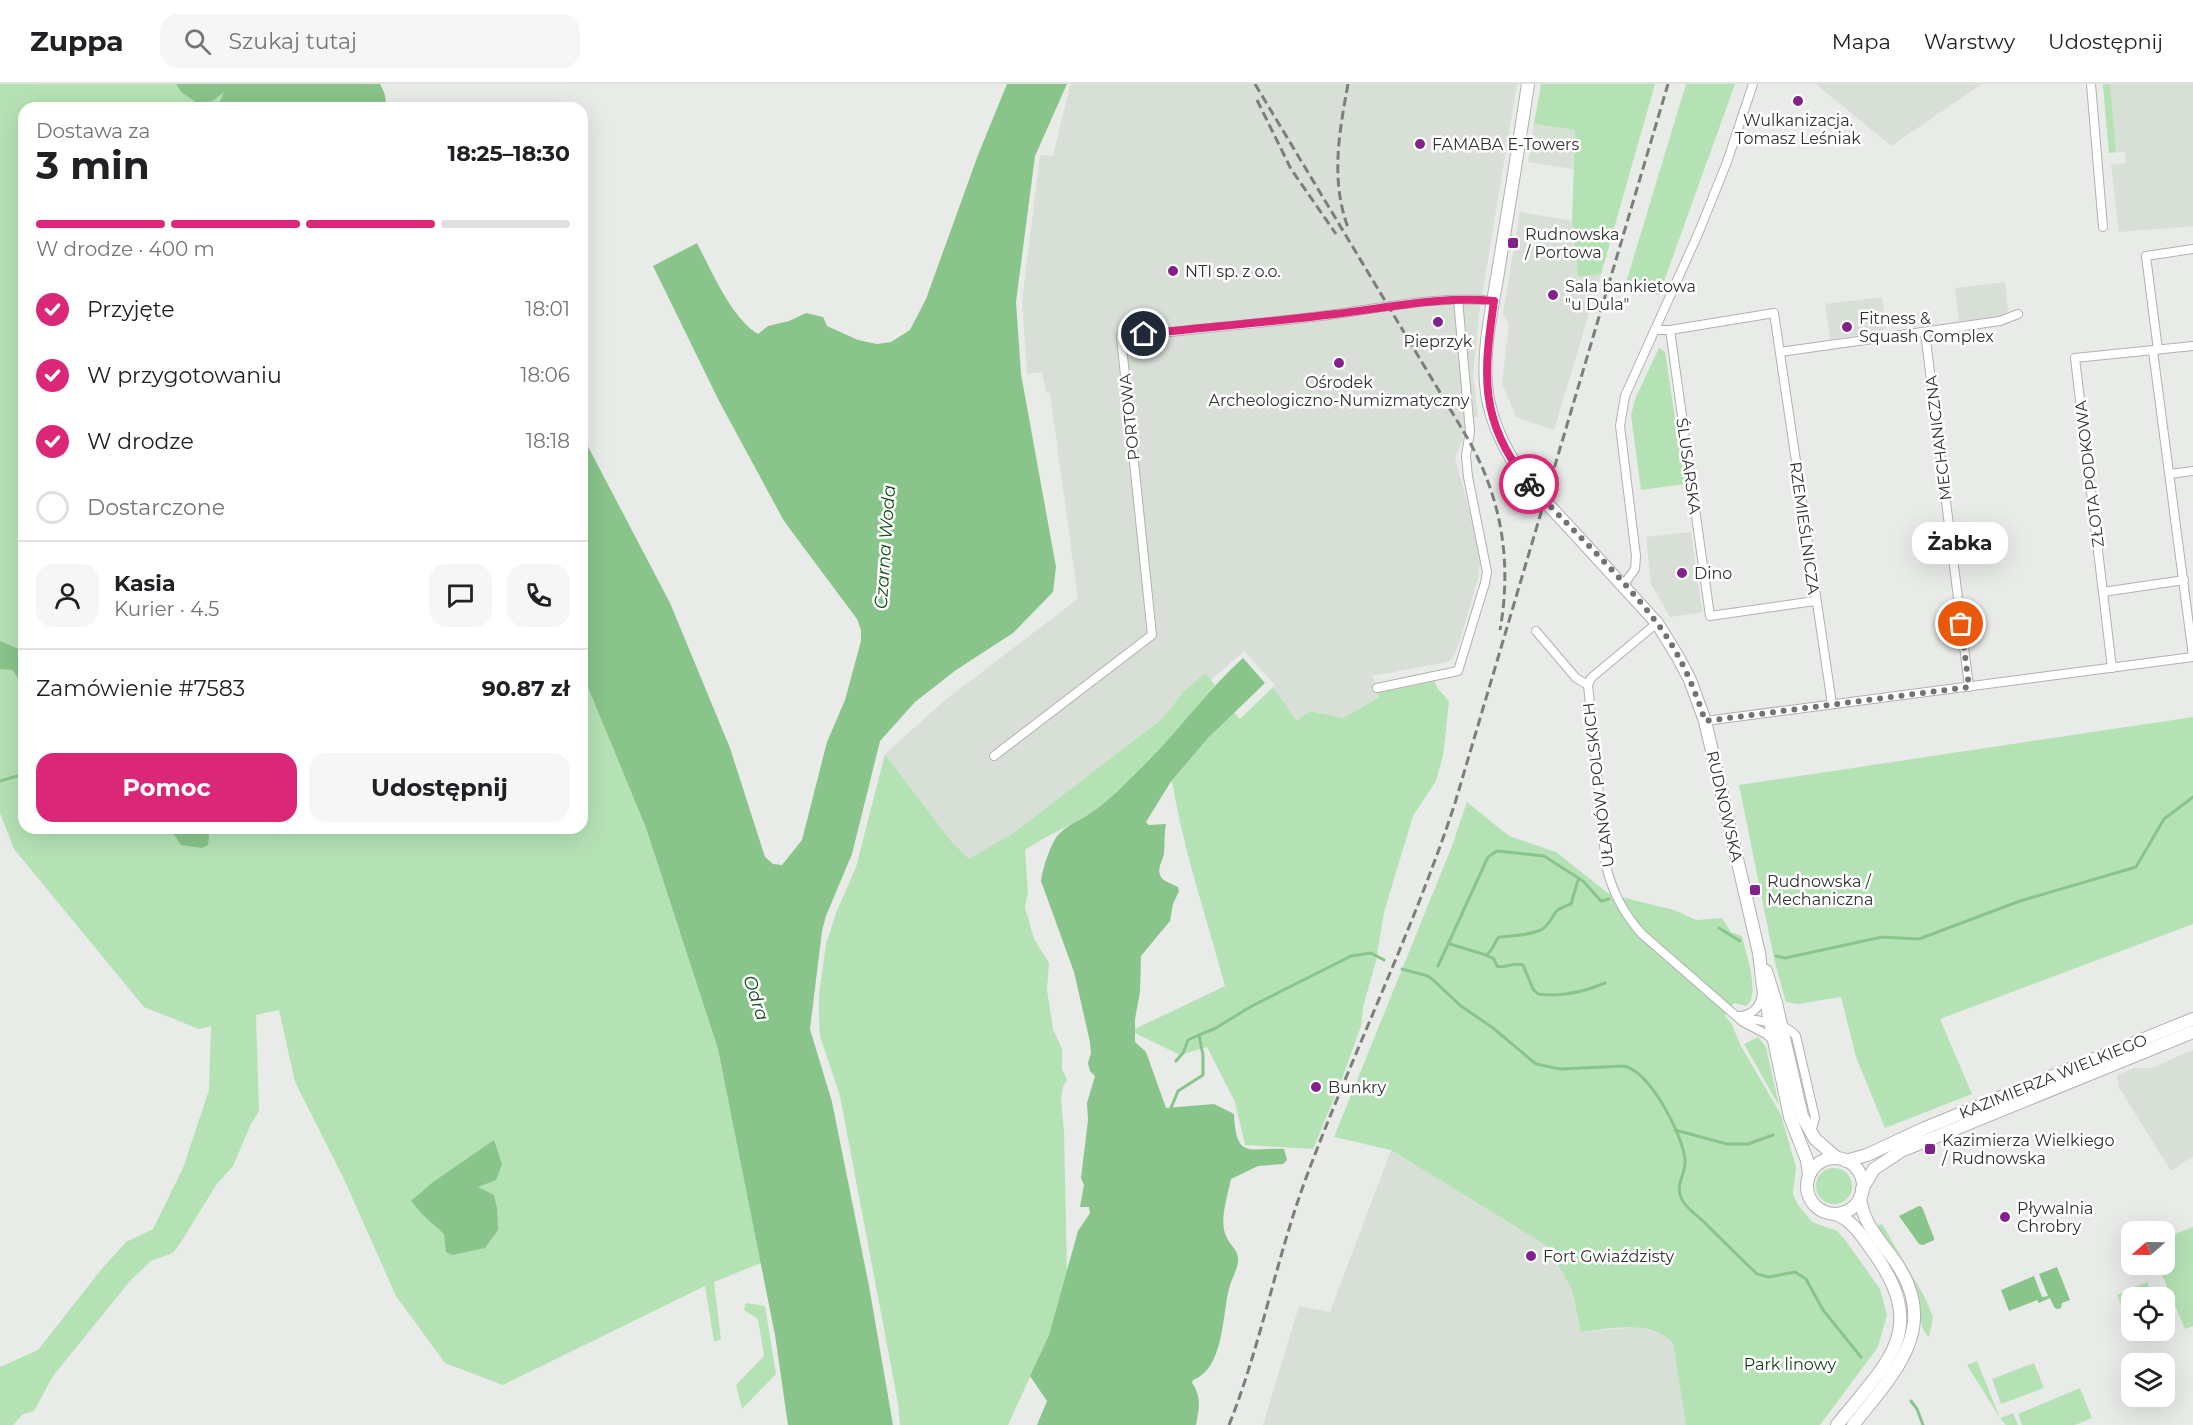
<!DOCTYPE html>
<html lang="pl">
<head>
<meta charset="utf-8">
<style>
	body { margin:0; font-family:Montserrat,sans-serif; background:#f6f6f6; color:#202124; height:100vh; display:flex; flex-direction:column; font-size:22px; white-space:nowrap }
	* { box-sizing:border-box; margin:0 }
	p { font-size:20px; color:#757577 }
	.icon { flex:none; width:33px; height:33px; fill:none; stroke:currentColor; stroke-width:2; stroke-linecap:round; stroke-linejoin:round }
	.map { position:relative; flex:1; overflow:hidden }
	.side { position:absolute; left:18px; top:18px; width:570px; height:732px; display:flex; flex-direction:column; background:#fff; border-radius:18px; box-shadow:0 6px 24px #0002 }
	.side>* { flex:none }
	.needle { width:39px; rotate:250deg }
	.buttons { position:absolute; left:2121px; top:1137px; display:grid; gap:12px }
	.buttons a { display:grid; place-items:center; width:54px; height:54px; border-radius:12px; background:#fff; box-shadow:0 6px 24px #0002; font-size:30px }
	.pin { position:absolute; display:grid; place-items:center; width:51px; height:51px; color:#fff; margin:-26px; border:3px solid #fff; border-radius:50%; box-shadow:0 2px 6px #0007 }
	.courier { position:absolute; display:grid; place-items:center; width:60px; height:60px; margin:-30px; border:4px solid #db2777; border-radius:50%; background:#fff; color:#222; box-shadow:0 2px 8px #0007 }
	.bubble { position:absolute; height:42px; border-radius:18px; background:#fff; box-shadow:0 6px 24px #0002; font-size:20px; font-weight:700; line-height:42px; text-align:center }
	.headline em { font-style:normal; font-weight:700 }
	.headline div { display:flex; flex-direction:column-reverse }
	.headline { display:flex; align-items:center; justify-content:space-between; height:102px; padding:0 18px }
	h1 { font-size:39px; font-weight:700; line-height:45px }
	.bar { display:grid; grid-template-columns:repeat(4,1fr); gap:9px 6px; align-content:center; height:72px; padding:0 18px }
	.bar i { height:8px; border-radius:4px; background:#e0e0e0 }
	.bar .current { background:#db2777 }
	.bar p { grid-column:span 4 }
	.line { display:flex; align-items:center; gap:15px; padding:0 18px; border-top:2px solid #e0e0e0 }
	.line div { flex:1 }
	.round { display:grid; place-items:center; flex:none; width:63px; height:63px; border-radius:18px; background:#f6f6f6 }
	ol { padding:0 18px; list-style:none }
	li { display:flex; align-items:center; gap:18px; height:66px }
	li p { margin-inline-start:auto }
	li .icon { padding:6px; border-radius:50%; background:#db2777; color:#fff; stroke-width:4 }
	li:last-child { color:#757577 }
	li i { width:33px; height:33px; border:3px solid #e0e0e0; border-radius:50% }
	.cta { display:flex; gap:12px; margin-top:auto; padding:12px 18px }
	.cta a { flex:1; height:69px; border-radius:18px; background:#db2777; color:#fff; font-size:24px; font-weight:700; line-height:69px; text-align:center }
	.cta a+a { background:#f6f6f6; color:#202124 }
	header { display:flex; align-items:center; gap:36px; box-sizing:border-box; height:84px; padding:0 30px; background:#fff; border-bottom:2px solid #e0e0e0 }
	header strong { font-size:28px }
	nav { display:flex; gap:33px; margin-inline-start:auto; font-size:21px }
	.search { width:420px; height:54px; background:#f6f6f6; display:flex; align-items:center; gap:15px; box-sizing:border-box; padding:0 21px; border-radius:18px; color:#757577; font-size:22px }
	.map>svg:first-child { display:block }
	.built { fill:#d8dfd7 }
	.green { fill:#b5e2b5 }
	.water { fill:#89c48a }
	.lines { fill:none; stroke-linecap:round; stroke-linejoin:round }
	.stream { stroke:#89c48a; stroke-width:3 }
	.street-casing { stroke:#b0b2af; stroke-width:10 }
	.secondary-casing { stroke:#b0b2af; stroke-width:14 }
	.street { stroke:#fff; stroke-width:8 }
	.secondary { stroke:#fff; stroke-width:12 }
	.rail { stroke:#7c7e7c; stroke-width:3; stroke-dasharray:9 4.5; stroke-linecap:butt }
	.secondary-bridge-casing { stroke:#b0b2af; stroke-width:14; stroke-linecap:butt }
	.secondary-bridge { stroke:#fff; stroke-width:12 }
	.done { stroke:#717371; stroke-width:6; stroke-dasharray:0 10.8 }
	.route { stroke:#db2777; stroke-width:8 }
	.poi-dot { fill:#84228c; stroke:#fff; stroke-width:2 }
	.labels { text-anchor:middle; stroke-width:5; stroke-linejoin:round; paint-order:stroke }
	.poi-label { font-size:16px; fill:#313231; stroke:#fff; text-anchor:start }
	.street-label { font-size:16px; fill:#313231; stroke:#fff }
	.park-label { font-size:16px; fill:#113b15; stroke:#fff }
	.water-label { font-size:18px; font-style:italic; fill:#13501a; stroke:#fff }
</style>
</head>
<body>
<header>
<strong>Zuppa</strong>
<div class="search"><svg class="icon" aria-label="search" viewBox="0 0 24 24"><circle cx="10" cy="10" r="6"/><path d="M15 15l6 6"/></svg>Szukaj tutaj</div>
<nav><a>Mapa</a><a>Warstwy</a><a>Udostępnij</a></nav>
</header>
<div class="map">
<svg width="2193" height="1341" viewBox="0 0 2193 1341">
	<rect width="100%" height="100%" fill="#e8ebe8"/>
	<g class="built">
		<path d="M1074,0H1517L1480,223L1473,291L1478,332L1466,338L1462,358L1455,374L1474,443L1480,478L1478,494L1459,560L1452,575L1447,578L1372,592L1376,600L1379,612L1343,634L1310,627L1297,637L1273,603L1275,601L1244,567L1211,596L1205,590L1184,607L1162,635L1013,749L969,775L951,757L885,670L945,616L1078,515L1050,309L1046,308L1042,288L1027,290L1022,218L1040,71L1053,72L1070,2Z"/>
		<path d="M1816,0H1982L1891,62Z"/>
		<path d="M2103,0H2193V142L2119,148L2111,81L2126,79L2125,68L2109,69Z"/>
		<path d="M1534,40L1575,46L1573,85L1528,78Z"/>
		<path d="M1520,128L1572,137L1578,193L1601,190L1554,346L1516,333L1502,299L1509,241L1503,230Z"/>
		<path d="M2005,198L2008,226L2003,232L1959,238L1955,204Z"/>
		<path d="M1882,213L1886,242L1881,248L1830,255L1825,220Z"/>
		<path d="M1691,448L1702,528L1670,533L1651,500L1646,453Z"/>
		<path d="M2193,966V1072L2171,1087L2118,1002L2117,991L2134,984H2151Z"/>
		<path d="M1391,1066L1547,1162L1572,1205L1582,1248L1638,1243L1665,1251L1673,1259L1686,1341H1263L1299,1222L1330,1228Z"/>
	</g>
	<g class="green">
		<path d="M0,0H176L181,8L204,24L220,9L225,8L217,24H24V744H582V589L646,744L718,965L761,1179L714,1198L721,1256L714,1257L705,1202L503,1301L445,1279L396,1212L343,1093L295,998L279,926L256,931L259,1027L251,1040L233,1082L216,1101L183,1155L173,1169L151,1177L130,1197L53,1292L34,1327L23,1330L13,1341H0V1283L38,1266L100,1187L126,1158L153,1145L183,1084L209,1006L211,942L199,945L144,923L14,765L0,729Z"/>
		<path d="M1541,0H1655L1601,190L1578,193L1572,137L1575,46L1534,40Z"/>
		<path d="M1686,0H1735L1659,211L1625,202Z"/>
		<path d="M2103,0H2110L2116,68L2109,69Z"/>
		<path d="M1659,264L1665,268L1685,400L1641,406L1631,331L1635,315Z"/>
		<path d="M1205,589L1215,601C1178,645 1141,694 1093,727C1072,742 1046,751 1025,766L1028,808L1025,823L1034,855L1049,879L1047,906L1053,945L1062,965V985L1067,996L1063,1003L1061,1015L1064,1048L1067,1188L1049,1251L1008,1341H900L898,1319L840,1012L820,952L819,937V910L826,860L836,829L856,783L885,670L951,757L969,775L1013,749L1162,635L1184,607Z"/>
		<path d="M1434,597L1438,605L1449,617L1443,672L1436,697L1413,732L1384,828L1376,877L1363,923L1361,942L1342,995L1313,1065L1245,1061L1235,1018L1207,963L1180,971L1135,949V945L1225,902C1207,835 1183,765 1172,697L1208,654L1234,628L1240,635L1273,603L1297,637L1310,627L1343,634L1379,613L1378,609Z"/>
		<path d="M2193,633V840L1940,935L1972,1010L1885,1044L1856,973L1841,913L1798,920L1786,918L1775,879L1739,701Z"/>
		<path d="M1467,718L1509,752L1556,768L1609,810L1674,826L1696,836L1722,834L1731,848L1742,852C1746,869 1761,912 1746,922L1734,919L1725,932L1731,939L1741,962L1781,1031L1796,1083L1793,1110L1798,1121L1812,1138L1837,1147L1846,1157L1880,1205L1887,1231L1878,1263L1820,1341H1686L1673,1259C1649,1235 1612,1245 1581,1248L1572,1205L1547,1162L1391,1066L1334,1053L1452,762Z"/>
		<path d="M1758,953L1766,963L1779,1022L1744,960Z"/>
		<circle cx="1834" cy="1102" r="18"/>
		<path d="M1882,1140L1924,1212L1933,1233L1929,1253C1916,1242 1922,1221 1916,1205C1908,1181 1890,1162 1876,1142Z"/>
		<path d="M2193,1143V1242L2185,1245L2158,1181L2164,1180L2165,1154Z"/>
		<path d="M2147,1198L2153,1213L2132,1214L2131,1235L2128,1237L2117,1211Z"/>
		<path d="M746,1219L765,1222L776,1290L742,1325L736,1301L764,1272L758,1235L744,1226Z"/>
		<path d="M1977,1277L2000,1334L2013,1329L2018,1341H2006L2000,1334L1967,1281Z"/>
		<path d="M2034,1279L2044,1304L2001,1320L1992,1295Z"/>
		<path d="M2080,1304L2092,1334L2075,1341H2022L2018,1330Z"/>
	</g>
	<g class="water">
		<path d="M176,0H380C384,7 388,16 384,24H217L224,8L204,24L181,8Z"/>
		<path d="M1007,0H1067L1035,72L1016,218L1021,290L1056,483L1053,508L1013,549L956,586L915,618L880,657L852,770L826,832L822,847L810,945L832,1018L869,1202L893,1341H788L775,1251L718,965L646,744L582,589V351L670,519L730,664L765,773L773,780L782,781L802,756L827,658L845,616L861,557V546L857,535L784,437L719,317L653,182L697,159C711,186 732,235 758,250L768,242L789,237L806,229L823,233L827,242L858,256L877,260L891,258L910,246L926,215L978,71Z"/>
		<path d="M0,557L21,566L22,577L20,582L24,585V605L13,586L0,585Z"/>
		<path d="M1243,574L1265,599L1208,654L1170,699L1146,738L1149,741L1166,740C1164,750 1165,759 1164,769C1163,777 1156,785 1161,793C1164,798 1173,800 1178,803L1179,807L1173,820L1170,837L1141,872L1140,908L1135,935V958L1146,968L1166,1024L1214,1020L1234,1030C1236,1077 1250,1063 1284,1065L1287,1076L1283,1080L1258,1082L1231,1095C1228,1111 1218,1138 1227,1154C1230,1161 1237,1165 1238,1174C1239,1184 1231,1195 1229,1205C1222,1232 1224,1285 1193,1296L1192,1299C1202,1313 1199,1325 1196,1341H1037L1047,1317L1030,1292L1049,1251L1078,1147L1090,1129L1089,1123H1080L1084,1101L1081,1094L1088,1036L1087,1019L1095,992L1090,987L1088,979L1091,969L1090,958L1074,888L1041,797C1043,784 1050,761 1058,751C1068,740 1081,736 1092,728C1110,716 1125,700 1140,685C1177,650 1205,608 1243,574Z"/>
		<path d="M170,744H207L209,751L208,761L202,764L181,761Z"/>
		<path d="M494,1056L502,1080L496,1096L478,1103L494,1111L497,1124L498,1146L485,1164L452,1171L446,1168L444,1150L423,1131L411,1117L433,1098Z"/>
		<path d="M1919,1122L1922,1123L1934,1154V1156L1923,1161L1919,1160L1899,1132Z"/>
		<path d="M2057,1183L2070,1216L2062,1219L2061,1224L2057,1225L2054,1223L2050,1214L2039,1219L2037,1216L2009,1227L2001,1206L2034,1192L2042,1213L2048,1212L2039,1190Z"/>
	</g>
	<g class="lines">
		<g class="stream">
			<path d="M0,697L24,690"/>
			<path d="M1719,844L1740,857"/>
			<path d="M1450,860L1486,871C1494,866 1493,859 1499,853C1511,852 1535,851 1544,844C1558,831 1548,828 1571,820L1578,796"/>
			<path d="M1486,871L1494,875L1497,882C1506,885 1512,878 1523,881L1533,905L1538,910C1561,913 1584,908 1605,899"/>
			<path d="M1776,872L1785,874L1882,853L1919,855L2020,817L2136,783L2164,735L2193,713"/>
			<path d="M1438,882L1488,773L1497,767L1544,772L1583,797L1601,817L1609,815"/>
			<path d="M1402,885L1428,892L1433,896L1461,922L1493,944L1536,980L1560,985L1624,982C1650,988 1682,1049 1685,1075C1687,1091 1672,1101 1684,1119C1689,1126 1698,1132 1704,1138C1721,1155 1739,1173 1757,1190L1769,1193L1795,1188L1806,1195L1823,1226L1861,1273"/>
			<path d="M1176,977L1183,969L1188,956L1199,951"/>
			<path d="M1171,1024L1178,1007L1203,991V971L1199,951L1216,944L1250,923L1351,872L1371,869L1384,876"/>
			<path d="M1675,1046L1727,1060H1748L1773,1051"/>
			<path d="M1911,1317L1917,1325L1923,1341"/>
		</g>
		<defs>
			<g id="street">
				<path d="M2091,0L2103,143"/>
				<path d="M1656,246H1670L1774,229L1832,620"/>
				<path d="M1670,246L1710,532L1815,517"/>
				<path d="M1925,248L1969,603"/>
				<path d="M2158,266L2146,172L2193,165"/>
				<path d="M2153,267L2193,572"/>
				<path d="M1780,268L2000,237L2018,230"/>
				<path d="M2170,390L2193,387"/>
				<path d="M1624,500L1635,485L1636,472L1620,342L1625,312L1698,150L1727,78L1753,0"/>
				<path d="M2103,508L2184,496"/>
				<path d="M1657,539L1591,594L1588,601L1606,781C1612,808 1623,829 1642,850L1743,938L1766,950L1774,957"/>
				<path d="M1536,547L1576,594L1588,601"/>
				<path d="M2112,584L2075,274L2193,262"/>
				<path d="M1377,604L1458,587L1485,499L1487,488L1468,393L1466,372L1470,347L1458,216"/>
				<path d="M1705,637L2193,573"/>
				<path d="M994,672L1152,551L1121,253C1187,246 1254,240 1321,232C1376,225 1438,211 1494,217"/>
				<path d="M1738,932C1756,938 1783,936 1796,952L1815,1034L1811,1048"/>
				<path d="M1740,932C1753,931 1761,922 1762,909"/>
			</g>
			<g id="secondary">
				<path d="M1528,0C1519,61 1509,121 1499,182C1493,222 1481,268 1487,309C1492,343 1509,374 1529,400"/>
				<path d="M1568,442L1657,539L1678,573L1690,596L1705,637L1759,869L1763,903L1790,1033L1807,1076L1809,1091"/>
				<path d="M1766,887L1776,919L1802,1032L1815,1055L1837,1074"/>
				<circle cx="1835" cy="1102" r="28"/>
				<path d="M1846,1077L1867,1071L1925,1044L2193,935"/>
				<path d="M1862,1105L1874,1085L1901,1067L2193,948"/>
				<path d="M1835,1130C1852,1135 1864,1155 1874,1169C1930,1247 1887,1278 1837,1341"/>
				<path d="M1853,1341C1896,1287 1943,1241 1892,1173C1878,1154 1862,1137 1860,1113"/>
			</g>
		</defs>
		<use href="#street" class="street-casing"/>
		<use href="#secondary" class="secondary-casing"/>
		<use href="#street" class="street"/>
		<use href="#secondary" class="secondary"/>
		<g class="rail">
			<path d="M1255,0L1468,355C1502,415 1512,479 1500,546"/>
			<path d="M1348,0C1339,49 1330,98 1349,146"/>
			<path d="M1257,16L1291,85L1336,150"/>
			<path d="M1229,1341C1261,1261 1276,1175 1306,1094C1353,968 1413,847 1455,719L1668,0"/>
		</g>
		<defs>
			<path id="secondary-bridge" d="M1529,400L1568,442"/>
		</defs>
		<use href="#secondary-bridge" class="secondary-bridge-casing"/>
		<use href="#secondary-bridge" class="secondary-bridge"/>
	</g>
	<g class="lines">
		<path class="done" d="M1529,400C1571,445 1620,490 1657,539C1679,568 1694,602 1705,637L1969,603L1961,540"/>
		<path class="route" d="M1144,250C1208,243 1271,238 1335,230C1387,224 1441,212 1494,217C1483,293 1479,336 1529,400"/>
	</g>
	<g class="poi-dot">
		<circle cx="1798" cy="17" r="6"/>
		<circle cx="1420" cy="60" r="6"/>
		<rect x="1507" y="153" width="12" height="12" rx="3"/>
		<circle cx="1173" cy="187" r="6"/>
		<circle cx="1553" cy="211" r="6"/>
		<circle cx="1438" cy="238" r="6"/>
		<circle cx="1847" cy="243" r="6"/>
		<circle cx="1339" cy="279" r="6"/>
		<circle cx="1682" cy="489" r="6"/>
		<rect x="1749" y="800" width="12" height="12" rx="3"/>
		<circle cx="1316" cy="1003" r="6"/>
		<rect x="1924" y="1059" width="12" height="12" rx="3"/>
		<circle cx="2005" cy="1133" r="6"/>
		<circle cx="1531" cy="1172" r="6"/>
	</g>
	<g class="labels">
		<g class="poi-label">
			<text x="1798" y="42" text-anchor="middle">Wulkanizacja.<tspan x="1798" dy="18">Tomasz Leśniak</tspan></text>
			<text x="1432" y="66">FAMABA E-Towers</text>
			<text x="1525" y="156">Rudnowska<tspan x="1525" dy="18">/ Portowa</tspan></text>
			<text x="1185" y="193">NTI sp. z o.o.</text>
			<text x="1565" y="208">Sala bankietowa<tspan x="1565" dy="18">"u Dula"</tspan></text>
			<text x="1859" y="240">Fitness &amp;<tspan x="1859" dy="18">Squash Complex</tspan></text>
			<text x="1438" y="263" text-anchor="middle">Pieprzyk</text>
			<text x="1339" y="304" text-anchor="middle">Ośrodek<tspan x="1339" dy="18">Archeologiczno-Numizmatyczny</tspan></text>
			<text x="1694" y="495">Dino</text>
			<text x="1767" y="803">Rudnowska /<tspan x="1767" dy="18">Mechaniczna</tspan></text>
			<text x="1328" y="1009">Bunkry</text>
			<text x="1942" y="1062">Kazimierza Wielkiego<tspan x="1942" dy="18">/ Rudnowska</tspan></text>
			<text x="2017" y="1130">Pływalnia<tspan x="2017" dy="18">Chrobry</tspan></text>
			<text x="1543" y="1178">Fort Gwiaździsty</text>
		</g>
		<g class="street-label">
			<text transform="translate(1129 333) rotate(-96)" y="6">PORTOWA</text>
			<text transform="translate(1938 354) rotate(-97)" y="6">MECHANICZNA</text>
			<text transform="translate(1689 382) rotate(82)" y="6">ŚLUSARSKA</text>
			<text transform="translate(2089 390) rotate(-97)" y="6">ZŁOTA PODKOWA</text>
			<text transform="translate(1805 444) rotate(82)" y="6">RZEMIEŚLNICZA</text>
			<text transform="translate(1598 701) rotate(-97)" y="6">UŁANÓW POLSKICH</text>
			<text transform="translate(1725 722) rotate(77)" y="6">RUDNOWSKA</text>
			<text transform="translate(2053 992) rotate(-22)" y="6">KAZIMIERZA WIELKIEGO</text>
		</g>
		<g class="park-label">
			<text x="1790" y="1286">Park linowy</text>
		</g>
		<g class="water-label">
			<text transform="translate(885 463) rotate(-86)" y="6">Czarna Woda</text>
			<text transform="translate(756 914) rotate(72)" y="6">Odra</text>
		</g>
	</g>
</svg>
<div class="buttons">
<a><svg class="needle" viewBox="-14 -14 28 28"><path d="M0-13l5 13h-10z" fill="#e53935"/><path d="M0 13l5-13h-10z" fill="#757577"/></svg></a>
<a><svg class="icon" aria-label="locate" viewBox="0 0 24 24"><circle cx="12" cy="12" r="6"/><path d="M12 2v4M12 18v4M2 12h4M18 12h4"/></svg></a>
<a><svg class="icon" aria-label="layers" viewBox="0 0 24 24"><path d="M12 4l9 5-9 5-9-5zM3 14l9 5 9-5"/></svg></a>
</div>
<div class="pin" style="left:1961px;top:540px;background:#ea580c"><svg class="icon" aria-label="bag" viewBox="0 0 24 24"><path d="M5 8h14l-1 12H6zM9 8a3 3 0 0 1 6 0"/></svg></div>
<div class="pin" style="left:1144px;top:250px;background:#1f2937"><svg class="icon" aria-label="home" viewBox="0 0 24 24"><path d="M3 11l9-7 9 7M6 9v11h12V9"/></svg></div>
<div class="courier" style="left:1529px;top:400px"><svg class="icon" aria-label="bike" viewBox="0 0 24 24"><circle cx="6" cy="16" r="4"/><circle cx="18" cy="16" r="4"/><path d="M6 16l4-8h5l3 8M10 8l3 8H6M13 5h3"/></svg></div>
<div class="bubble" style="left:1912px;top:438px;width:96px">Żabka</div>
<section class="side">
<div class="headline"><div><h1>3 min</h1><p>Dostawa za</p></div><em>18:25–18:30</em></div>
<div class="bar"><i class="current"></i><i class="current"></i><i class="current"></i><i></i><p>W drodze · 400 m</p></div>
<ol>
<li><svg class="icon" aria-label="check" viewBox="0 0 24 24"><path d="M5 12l5 5 9-10"/></svg>Przyjęte<p>18:01</p></li>
<li><svg class="icon" aria-label="check" viewBox="0 0 24 24"><path d="M5 12l5 5 9-10"/></svg>W przygotowaniu<p>18:06</p></li>
<li><svg class="icon" aria-label="check" viewBox="0 0 24 24"><path d="M5 12l5 5 9-10"/></svg>W drodze<p>18:18</p></li>
<li><i></i>Dostarczone</li>
</ol>
<div class="line" style="height:108px"><a class="round"><svg class="icon" aria-label="person" viewBox="0 0 24 24"><circle cx="12" cy="8" r="4"/><path d="M4 21q1-7 8-7t8 7"/></svg></a><div><b>Kasia</b><p>Kurier · 4.5</p></div><a class="round"><svg class="icon" aria-label="chat" viewBox="0 0 24 24"><path d="M4 5h16v11H9l-5 4z"/></svg></a><a class="round"><svg class="icon" aria-label="phone" viewBox="0 0 24 24"><path d="M5 4h4l2 5-3 2q2 4 5 5l2-3 5 2v4C11 20 4 13 5 4z"/></svg></a></div>
<div class="line" style="height:78px"><div>Zamówienie #7583</div><b>90.87 zł</b></div>
<div class="cta"><a>Pomoc</a><a>Udostępnij</a></div>
</section>
</div>
</body>
</html>
